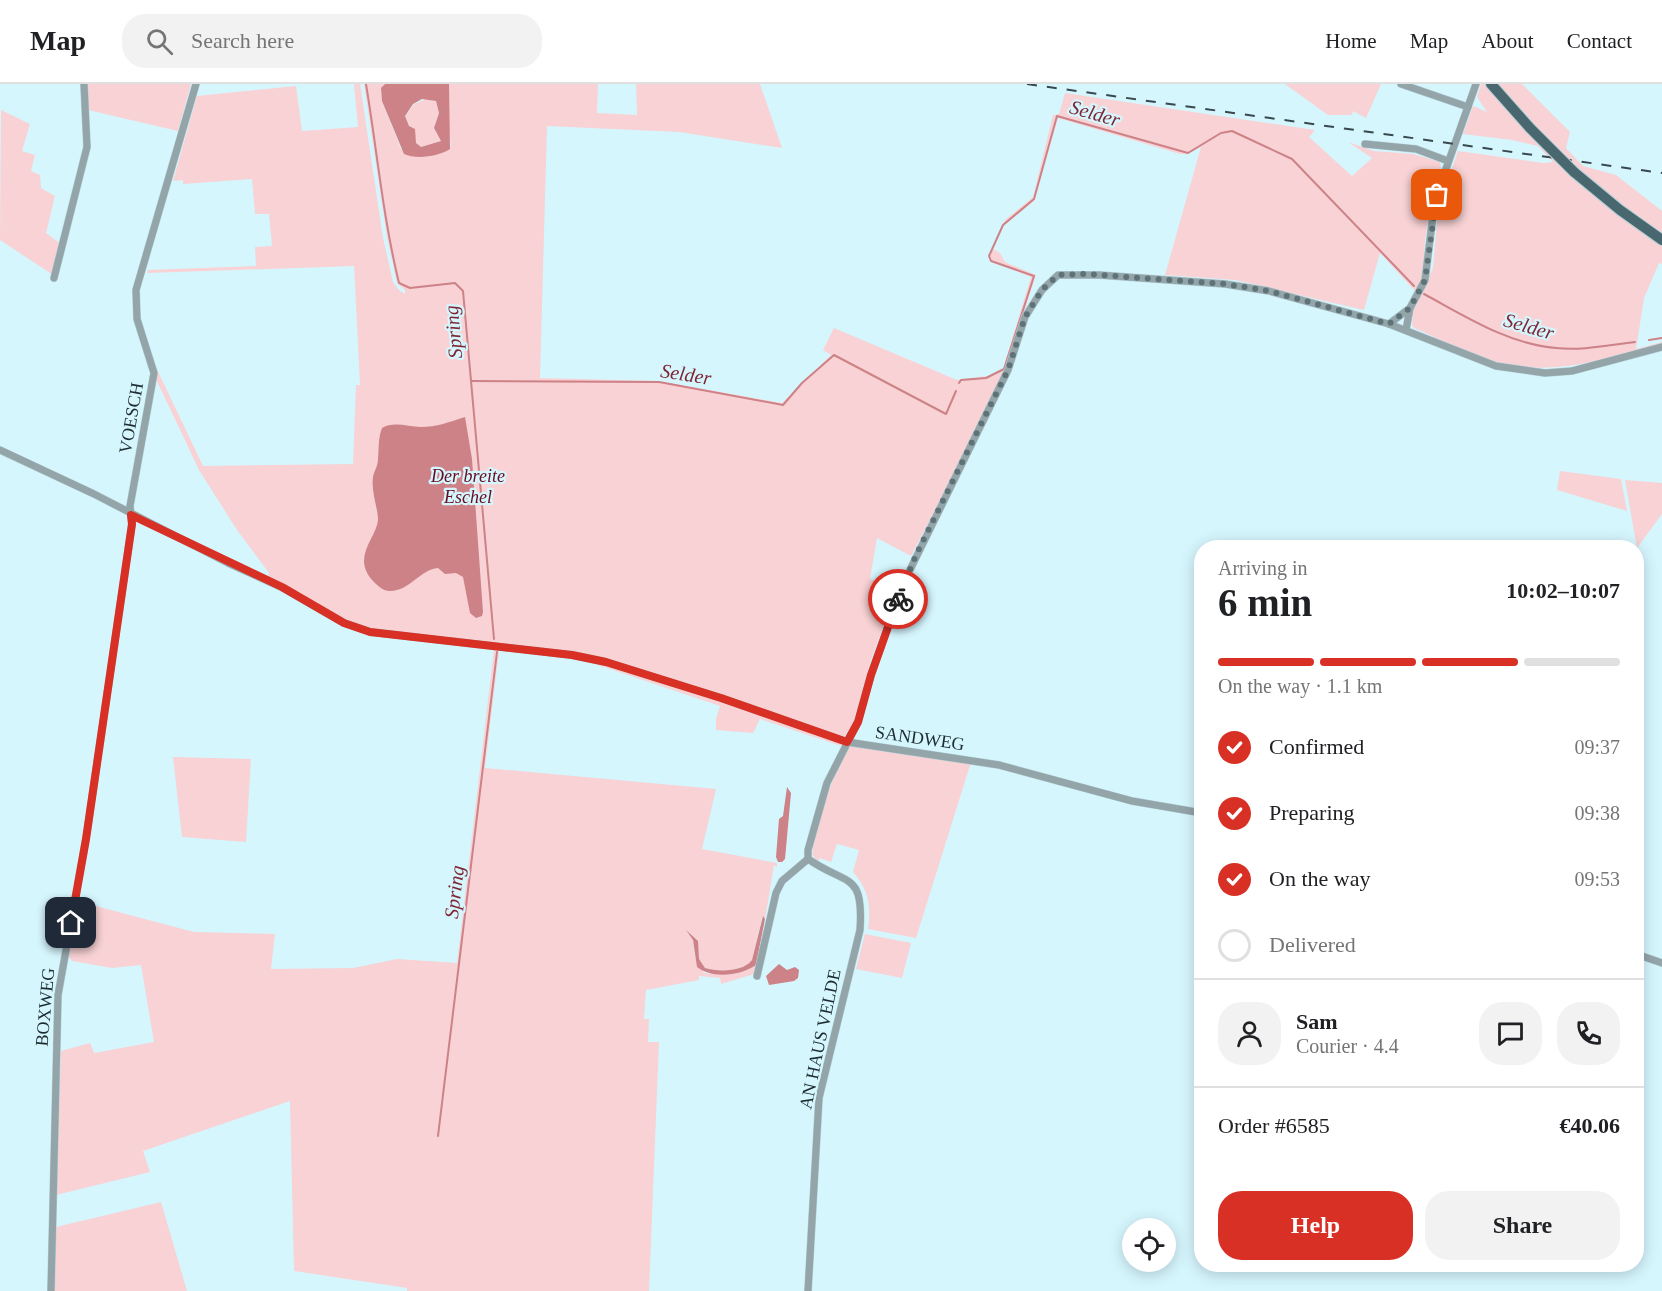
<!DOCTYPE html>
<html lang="en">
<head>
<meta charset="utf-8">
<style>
	body { margin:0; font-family:"Times New Roman",serif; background:#f2f2f2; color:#202124; height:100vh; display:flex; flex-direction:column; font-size:22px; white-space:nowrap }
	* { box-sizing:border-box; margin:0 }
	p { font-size:20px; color:#757577 }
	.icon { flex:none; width:33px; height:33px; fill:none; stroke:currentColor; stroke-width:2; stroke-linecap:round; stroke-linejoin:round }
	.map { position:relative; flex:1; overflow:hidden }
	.side { position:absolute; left:1194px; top:456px; width:450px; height:732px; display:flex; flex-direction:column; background:#fff; border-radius:24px; box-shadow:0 3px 15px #0003 }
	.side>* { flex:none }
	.buttons { position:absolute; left:1122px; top:1134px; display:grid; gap:12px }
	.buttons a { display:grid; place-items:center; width:54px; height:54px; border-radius:50%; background:#fff; box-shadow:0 3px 15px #0003; font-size:30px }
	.pin { position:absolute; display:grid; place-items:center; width:51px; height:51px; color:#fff; margin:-26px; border-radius:12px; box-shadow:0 3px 9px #0006 }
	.courier { position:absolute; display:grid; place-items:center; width:60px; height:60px; margin:-30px; border:4px solid #d93025; border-radius:50%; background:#fff; color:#222; box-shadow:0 2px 8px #0007 }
	.headline em { font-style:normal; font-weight:700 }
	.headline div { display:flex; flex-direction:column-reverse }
	.headline { display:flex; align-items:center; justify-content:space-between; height:102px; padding:0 24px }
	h1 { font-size:39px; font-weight:700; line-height:45px }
	.bar { display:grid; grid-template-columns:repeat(4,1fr); gap:9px 6px; align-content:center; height:72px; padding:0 24px }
	.bar i { height:8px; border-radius:4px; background:#e0e0e0 }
	.bar .selected { background:#d93025 }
	.bar p { grid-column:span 4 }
	.line { display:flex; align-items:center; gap:15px; padding:0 24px; border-top:2px solid #e0e0e0 }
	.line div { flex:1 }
	.round { display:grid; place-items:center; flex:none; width:63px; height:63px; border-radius:24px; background:#f2f2f2 }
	ol { padding:0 24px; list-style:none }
	li { display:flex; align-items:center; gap:18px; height:66px }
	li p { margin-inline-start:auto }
	li .icon { padding:6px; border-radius:50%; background:#d93025; color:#fff; stroke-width:4 }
	li:last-child { color:#757577 }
	li i { width:33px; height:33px; border:3px solid #e0e0e0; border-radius:50% }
	.action { display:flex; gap:12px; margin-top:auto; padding:12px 24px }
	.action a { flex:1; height:69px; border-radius:24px; background:#d93025; color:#fff; font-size:24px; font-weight:700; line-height:69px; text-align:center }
	.action a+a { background:#f2f2f2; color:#202124 }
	header { display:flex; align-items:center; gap:36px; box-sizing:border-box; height:84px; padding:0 30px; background:#fff; border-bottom:2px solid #e0e0e0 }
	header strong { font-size:28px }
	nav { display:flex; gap:33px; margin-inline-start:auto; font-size:21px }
	.search { width:420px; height:54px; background:#f2f2f2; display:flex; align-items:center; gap:15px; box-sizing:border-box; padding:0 21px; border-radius:24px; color:#757577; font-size:22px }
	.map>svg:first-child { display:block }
	.green { fill:#f8d2d4 }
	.water { fill:#cd8287; fill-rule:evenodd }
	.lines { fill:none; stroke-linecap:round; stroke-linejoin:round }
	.stream { stroke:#cd8287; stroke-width:2 }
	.street-casing { stroke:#b5d2d9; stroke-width:8 }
	.primary-casing { stroke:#b5d2d9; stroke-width:12 }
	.street { stroke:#94a5a9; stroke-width:7 }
	.primary { stroke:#49676f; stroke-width:10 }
	.rail { stroke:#37494d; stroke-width:2; stroke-dasharray:10 10; stroke-linecap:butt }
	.primary-bridge-casing { stroke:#b5d2d9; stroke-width:12; stroke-linecap:butt }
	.primary-bridge { stroke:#49676f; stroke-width:10 }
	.done { stroke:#5e7378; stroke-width:6; stroke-dasharray:0 10.8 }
	.route { stroke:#d93025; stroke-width:8 }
	.labels { text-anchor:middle; stroke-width:4.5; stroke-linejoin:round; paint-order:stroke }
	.street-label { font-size:18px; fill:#1d2c30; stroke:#d6f6fe }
	.park-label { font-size:18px; font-style:italic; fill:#680d21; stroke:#d6f6fe }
	.water-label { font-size:20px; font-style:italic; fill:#7f2633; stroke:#d6f6fe }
</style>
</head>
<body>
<header>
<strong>Map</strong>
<div class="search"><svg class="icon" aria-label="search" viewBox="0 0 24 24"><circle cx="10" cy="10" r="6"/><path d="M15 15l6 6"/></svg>Search here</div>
<nav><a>Home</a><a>Map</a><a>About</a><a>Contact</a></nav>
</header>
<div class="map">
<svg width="1662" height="1207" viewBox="0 0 1662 1207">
	<rect width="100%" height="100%" fill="#d6f6fe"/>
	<g class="green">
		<path d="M87,0H191L178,47L88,26Z"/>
		<path d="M354,0H360L383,154L393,198L399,206L405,210V206L397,199L387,153L364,0H385L381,5L382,17L401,65L446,67L451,62L448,42L449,0H598L597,29L637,31L636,0H760L782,64L679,48L547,42L540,294L659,297L782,319L831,271L823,266L834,244L957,296L994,291L1003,285L1031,193L990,177L989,171L1005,136L1033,113L1053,31L1059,30L1065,9L1315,46L1309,53L1352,92L1372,74L1348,58L1374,67L1413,70L1440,78L1441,85C1436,107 1429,128 1426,151C1422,168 1428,192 1415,207L1380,169L1364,226L1235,196L1165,191L1201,63L1188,70H1180L1058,34L1034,117L1003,142L993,165L1000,169L1005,178L1036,191L1006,283L959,381L911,472L877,454L870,495L897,505L871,576L853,640L843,654L616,579L371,545L336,531L268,494L269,489L237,446L199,386L156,295L154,279L203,382L353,380L356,301H360L354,182L147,189L148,186L256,182L255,163L272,162L269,130H255L252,95L183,100V96L173,97L197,12L296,2L302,47L358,43Z"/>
		<path d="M1285,0H1381L1366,34L1353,27L1352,31H1328Z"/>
		<path d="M1481,0H1485C1539,60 1594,118 1662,161V180L1659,179L1644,214L1636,265L1662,258V260C1608,275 1556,292 1499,279C1471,271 1442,256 1414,244L1412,241L1413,228L1433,184L1438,125L1458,67L1543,79L1553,78L1538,62L1512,56L1463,50L1473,22L1487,28L1477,13Z"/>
		<path d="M1497,0H1522L1570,48L1566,64L1583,82L1616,91L1662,127V149C1599,110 1545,57 1497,0Z"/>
		<path d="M426,15L436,17L439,29L434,44L441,57L421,63L416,59L414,45L409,42L405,32L414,20Z"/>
		<path d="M1,26L30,40L22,67L35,71L31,87L40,91L41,104L55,112L46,149L61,160L53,191L0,156Z"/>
		<path d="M1560,387L1621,395L1627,427L1557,406Z"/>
		<path d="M1625,396L1662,399V430L1637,464Z"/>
		<path d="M494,565L499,567L485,684L716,705L702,765L777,779V783L774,781L765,835L762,833L752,876C743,888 719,888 705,884L699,875L697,856L686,846L693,856L695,873L704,889C721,891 741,891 756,881L754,890L721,900L720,894L699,892V896L646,906L644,935H649L648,958H659L649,1207H407V1204L294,1187L290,1017L143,1067L150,1088L56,1111L61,967L90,959L94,969L154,958L141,881L112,884L72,877L67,870L77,817L194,848L275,850L271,885L353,884L397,875L457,879Z"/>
		<path d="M580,575C669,596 754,628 840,658L841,662L760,635L753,649L716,646V635L720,622Z"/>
		<path d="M848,662L971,678L916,854L868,845C871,822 869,806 853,788L859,766L837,760L831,778L820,774L818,778L813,772C809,754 838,680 848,662Z"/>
		<path d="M173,673L251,675L246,758L182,753Z"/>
		<path d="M865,850L911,859L902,894L856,885Z"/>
		<path d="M161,1118L187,1207H54L56,1143Z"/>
	</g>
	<g class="water">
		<path d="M385,0H449L450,65C439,72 417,76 404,70L382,17L381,4ZM422,15L436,17L439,29L434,44L441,57L421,63L416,59L415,45L409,42L405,32L413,20Z"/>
		<path d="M465,333L472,375L483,528L482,532L476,534L470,529L463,493L456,489L445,490L438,484C419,486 410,507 390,507C383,507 378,502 374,498C349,473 379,452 378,434C377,421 371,407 373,393C374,387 378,382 378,375C379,365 378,354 382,344C394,337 408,343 421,343C436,343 450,338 465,333Z"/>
		<path d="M787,703L791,709L785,775L782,778H778L776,773L779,735L783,732Z"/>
		<path d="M763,832L765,835L756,881C740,892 712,895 697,883L693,856L686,846L698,857L699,875L705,884C719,888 743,888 752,876Z"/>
		<path d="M779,880L787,886L795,883L799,886L798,894L794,897L769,901L766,892Z"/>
	</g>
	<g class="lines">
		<g class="stream">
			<path d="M366,0C377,66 383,134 399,199L410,204L455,199L463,207L494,555"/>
			<path d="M1424,210C1465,232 1508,260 1556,264C1582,267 1609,261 1635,258"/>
			<path d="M1649,256L1662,254"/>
			<path d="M471,297L659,298L783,321L802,299L834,271L946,330L956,307"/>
			<path d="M959,299L961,296L986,294L1004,285L1034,192L991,177L989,172L1003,141L1034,115L1057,32L1188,69L1221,49L1232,47L1292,75L1414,202"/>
			<path d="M438,1052L497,568"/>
		</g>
		<defs>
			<g id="street">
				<path d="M1401,0L1468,23"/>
				<path d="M1365,60L1416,65L1448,77"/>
				<path d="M54,194L87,63L84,0"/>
				<path d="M1389,240L1410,224"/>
				<path d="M1406,246L1410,224L1425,196L1434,123L1441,99L1476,0"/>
				<path d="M0,366L94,410L228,479L281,503L344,539L371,548L572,571L606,578L721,614L847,658L999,681L1132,717L1202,729"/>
				<path d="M1636,870L1662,879"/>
				<path d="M757,892L776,809L782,797L808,775"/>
				<path d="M51,1207L58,911L86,755L132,440L130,422L154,289L137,235L136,206L196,0"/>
				<path d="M808,1207L819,1014L860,846C864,787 847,802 808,775V766L827,699L858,638L871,591L902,502L1008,286L1025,233L1042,206L1058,191H1099L1225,200L1269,207L1389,240L1496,282L1545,289L1572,287L1662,263"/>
			</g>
			<g id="primary">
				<path d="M1491,0L1530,44"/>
				<path d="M1574,88L1620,126L1662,156"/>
			</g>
		</defs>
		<use href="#street" class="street-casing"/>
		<use href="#primary" class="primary-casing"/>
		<use href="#street" class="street"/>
		<use href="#primary" class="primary"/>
		<path class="rail" d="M1027,0L1662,89"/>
		<defs>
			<path id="primary-bridge" d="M1530,44L1574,88"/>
		</defs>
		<use href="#primary-bridge" class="primary-bridge-casing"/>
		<use href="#primary-bridge" class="primary-bridge"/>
	</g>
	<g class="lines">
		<path class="done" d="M898,515L916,471L1008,286L1025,233L1042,206L1058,191L1086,190L1225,200L1269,207L1389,240L1410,224L1425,196L1437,111"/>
		<path class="route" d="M71,839L86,755L132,440L131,431L282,503L344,539L370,548L572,571L606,578L721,614L847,658L858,638L871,591L898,515"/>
	</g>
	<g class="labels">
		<g class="street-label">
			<text transform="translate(131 334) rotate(-80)" y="6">VOESCH</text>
			<text transform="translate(920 654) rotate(8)" y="6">SANDWEG</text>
			<text transform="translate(45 923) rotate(-85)" y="6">BOXWEG</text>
			<text transform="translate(820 955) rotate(-78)" y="6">AN HAUS VELDE</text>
		</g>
		<g class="park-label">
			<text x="468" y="398">Der breite<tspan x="468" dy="21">Eschel</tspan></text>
		</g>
		<g class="water-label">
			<text transform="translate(1095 29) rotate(16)" y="7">Selder</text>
			<text transform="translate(1529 242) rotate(16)" y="7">Selder</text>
			<text transform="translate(453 248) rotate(-95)" y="7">Spring</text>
			<text transform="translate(686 290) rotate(9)" y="7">Selder</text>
			<text transform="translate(454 808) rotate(-83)" y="7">Spring</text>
		</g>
	</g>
</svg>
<div class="buttons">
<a><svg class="icon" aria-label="locate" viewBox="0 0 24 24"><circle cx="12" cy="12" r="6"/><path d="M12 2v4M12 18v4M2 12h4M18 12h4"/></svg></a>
</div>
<div class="pin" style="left:1437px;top:111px;background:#ea580c"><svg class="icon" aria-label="bag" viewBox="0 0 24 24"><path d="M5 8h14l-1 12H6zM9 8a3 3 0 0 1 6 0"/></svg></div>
<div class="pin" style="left:71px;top:839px;background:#1f2937"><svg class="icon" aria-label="home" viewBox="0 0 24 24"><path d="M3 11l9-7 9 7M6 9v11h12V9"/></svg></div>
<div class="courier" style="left:898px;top:515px"><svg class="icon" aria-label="bike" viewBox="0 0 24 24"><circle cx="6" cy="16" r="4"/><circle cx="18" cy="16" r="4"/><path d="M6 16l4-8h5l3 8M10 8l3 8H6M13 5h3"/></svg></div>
<section class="side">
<div class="headline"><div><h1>6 min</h1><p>Arriving in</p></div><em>10:02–10:07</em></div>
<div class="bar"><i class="selected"></i><i class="selected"></i><i class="selected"></i><i></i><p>On the way · 1.1 km</p></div>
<ol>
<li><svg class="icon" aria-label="check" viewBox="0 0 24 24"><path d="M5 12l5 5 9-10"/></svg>Confirmed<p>09:37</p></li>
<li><svg class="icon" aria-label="check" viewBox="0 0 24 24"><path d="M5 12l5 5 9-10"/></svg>Preparing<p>09:38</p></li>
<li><svg class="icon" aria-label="check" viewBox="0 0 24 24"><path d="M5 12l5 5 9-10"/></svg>On the way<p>09:53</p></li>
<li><i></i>Delivered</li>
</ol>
<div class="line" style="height:108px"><a class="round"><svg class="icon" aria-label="person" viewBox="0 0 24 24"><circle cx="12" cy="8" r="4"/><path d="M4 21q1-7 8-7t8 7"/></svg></a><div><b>Sam</b><p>Courier · 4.4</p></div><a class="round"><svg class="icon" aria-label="chat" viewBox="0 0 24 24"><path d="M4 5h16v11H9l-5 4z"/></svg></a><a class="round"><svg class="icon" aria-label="phone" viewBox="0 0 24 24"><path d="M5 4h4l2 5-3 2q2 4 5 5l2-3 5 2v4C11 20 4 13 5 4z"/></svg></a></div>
<div class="line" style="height:78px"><div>Order #6585</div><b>€40.06</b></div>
<div class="action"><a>Help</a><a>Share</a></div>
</section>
</div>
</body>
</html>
